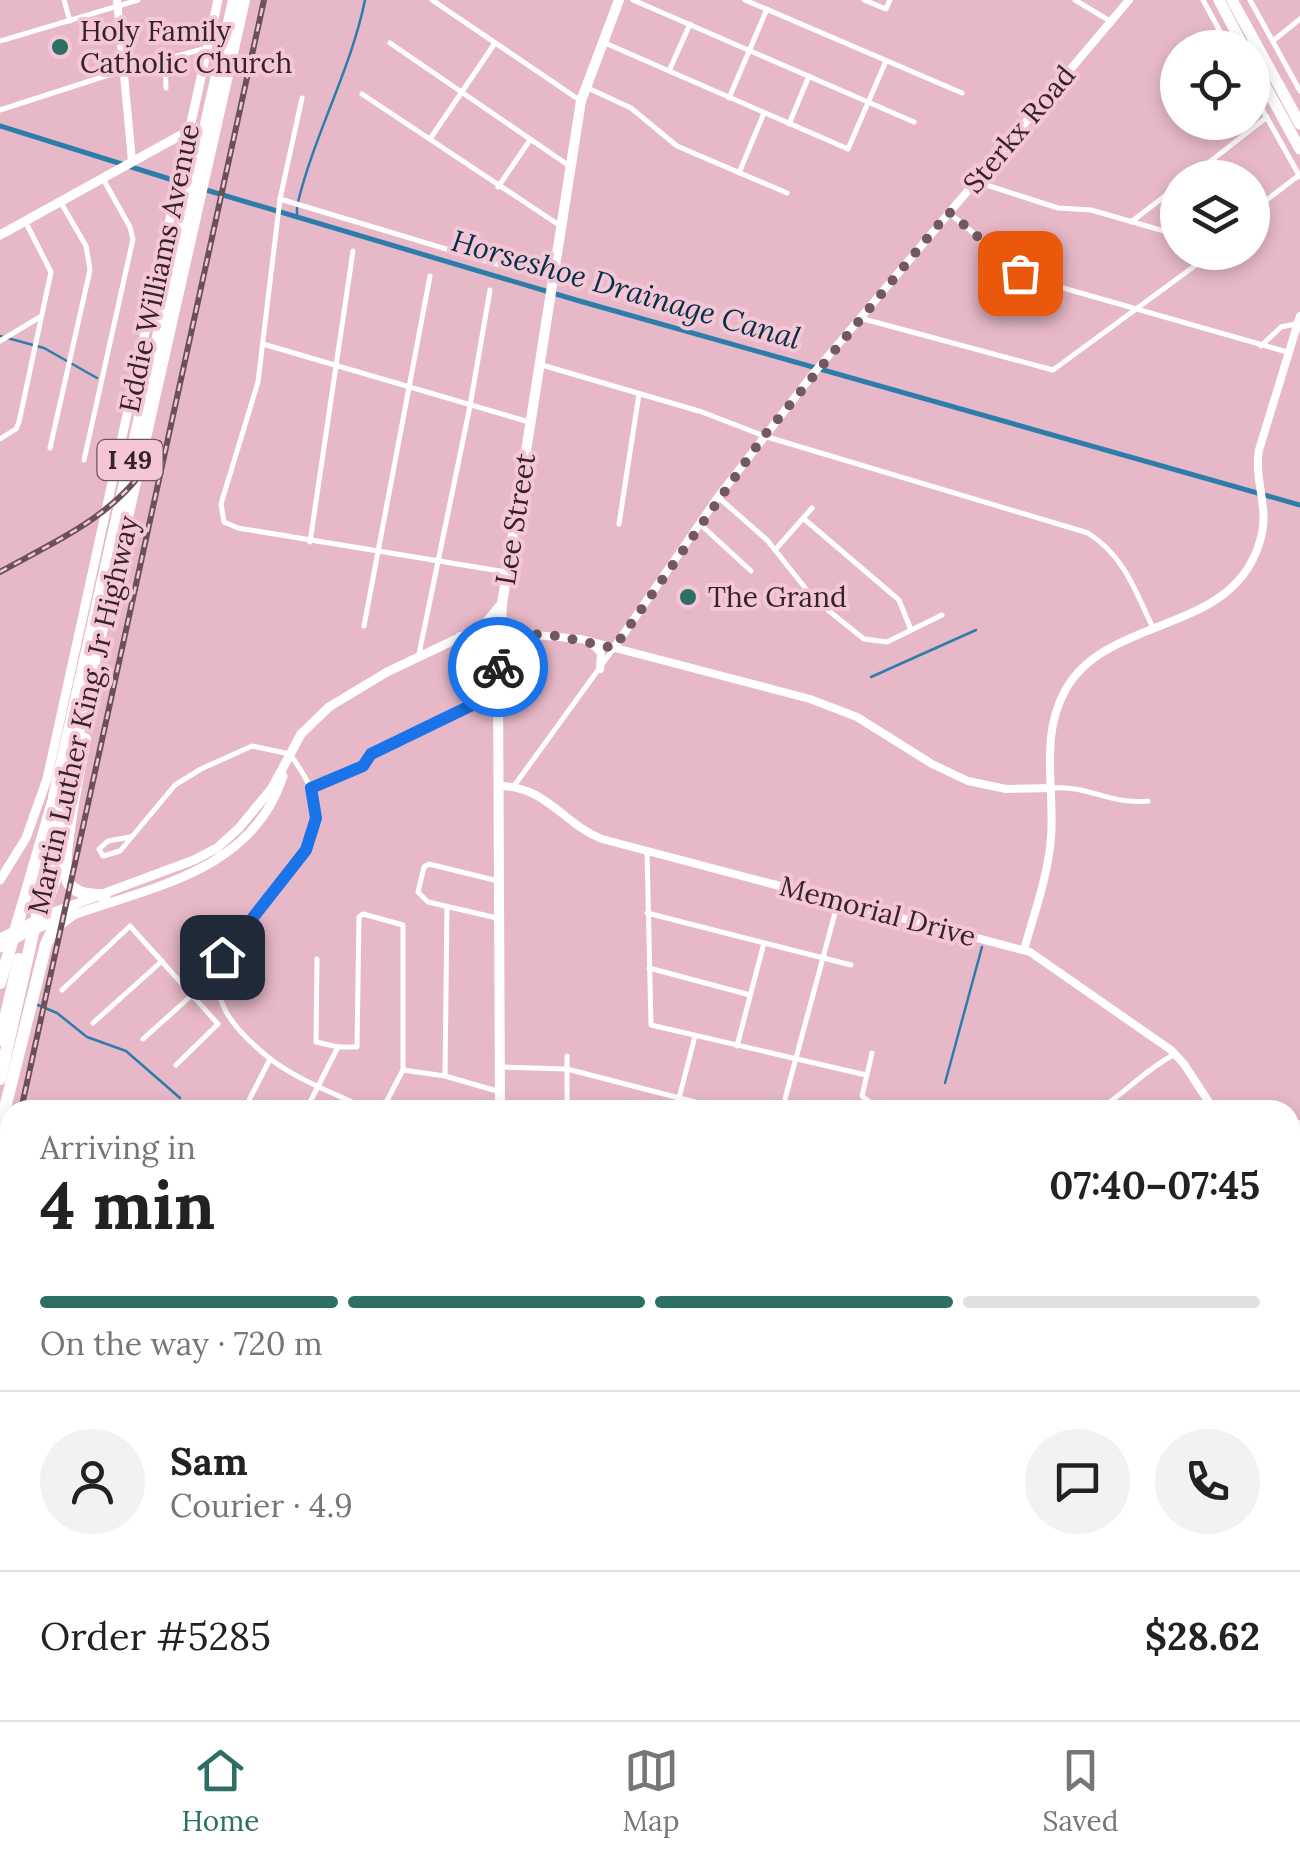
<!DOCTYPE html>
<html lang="en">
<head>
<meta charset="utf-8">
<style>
	body { margin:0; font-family:Lora,serif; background:#f2f2f2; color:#222; height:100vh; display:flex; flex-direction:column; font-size:38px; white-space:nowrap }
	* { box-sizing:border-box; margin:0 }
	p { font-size:32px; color:#767676 }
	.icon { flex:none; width:55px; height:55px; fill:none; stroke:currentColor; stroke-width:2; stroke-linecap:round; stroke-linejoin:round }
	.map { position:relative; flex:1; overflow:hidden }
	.panel { position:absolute; left:0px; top:1100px; width:1300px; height:620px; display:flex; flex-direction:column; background:#fff; border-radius:30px 30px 0 0; box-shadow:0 5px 15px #0003 }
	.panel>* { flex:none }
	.buttons { position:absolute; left:1160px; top:30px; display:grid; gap:20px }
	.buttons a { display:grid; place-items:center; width:110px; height:110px; border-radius:50%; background:#fff; box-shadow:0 5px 15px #0003; font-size:50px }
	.pin { position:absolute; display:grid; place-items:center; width:85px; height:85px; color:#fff; margin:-42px; border-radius:20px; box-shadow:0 5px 15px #0006 }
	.courier { position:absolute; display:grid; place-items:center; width:100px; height:100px; margin:-50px; border:8px solid #1a73e8; border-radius:50%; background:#fff; color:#222; box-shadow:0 2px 12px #0007 }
	.headline em { font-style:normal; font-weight:700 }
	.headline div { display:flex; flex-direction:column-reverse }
	.headline { display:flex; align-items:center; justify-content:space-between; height:170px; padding:0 40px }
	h1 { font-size:65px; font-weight:700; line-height:75px }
	.bar { display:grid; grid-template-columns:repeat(4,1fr); gap:15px 10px; align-content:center; height:120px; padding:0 40px }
	.bar i { height:12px; border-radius:8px; background:#e0e0e0 }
	.bar .current { background:#2d7063 }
	.bar p { grid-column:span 4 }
	.line { display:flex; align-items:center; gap:25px; padding:0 40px; border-top:2px solid #e0e0e0 }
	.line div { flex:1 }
	.round { display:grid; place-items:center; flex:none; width:105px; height:105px; border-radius:52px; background:#f2f2f2 }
	.tabs { display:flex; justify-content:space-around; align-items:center; height:140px; border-top:2px solid #e0e0e0; background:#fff; font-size:28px; color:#767676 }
	.tabs a { display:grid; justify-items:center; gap:5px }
	.tabs .current { color:#2d7063 }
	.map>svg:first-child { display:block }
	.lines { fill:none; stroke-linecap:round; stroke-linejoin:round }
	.stream { stroke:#2d7daa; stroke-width:2.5 }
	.canal { stroke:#2d7daa; stroke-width:5 }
	.minor { stroke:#fff; stroke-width:5 }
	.tertiary { stroke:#fff; stroke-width:8 }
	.secondary { stroke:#fff; stroke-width:9 }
	.primary { stroke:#fff; stroke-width:10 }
	.trunk { stroke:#fff; stroke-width:11 }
	.motorway { stroke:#fff; stroke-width:12 }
	.rail-casing { stroke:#6a5058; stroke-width:6 }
	.rail { stroke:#f5c6d5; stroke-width:2.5; stroke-dasharray:8; stroke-linecap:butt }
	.done { stroke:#735860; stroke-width:10; stroke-dasharray:0 18 }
	.route { stroke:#1a73e8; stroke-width:12 }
	.poi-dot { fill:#2d7063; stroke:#f5c6d5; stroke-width:4 }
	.labels { text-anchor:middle; stroke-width:8; stroke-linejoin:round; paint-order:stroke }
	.shield { fill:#f5c6d5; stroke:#6e545c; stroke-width:2.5 }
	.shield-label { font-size:25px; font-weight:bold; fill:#342328 }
	.poi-label { font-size:28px; fill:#342328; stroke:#f5c6d5; text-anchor:start }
	.street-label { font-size:28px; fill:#342328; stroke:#f5c6d5 }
	.water-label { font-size:30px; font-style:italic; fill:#023048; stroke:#f5c6d5 }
</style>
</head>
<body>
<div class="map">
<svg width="1300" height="1720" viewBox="0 0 1300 1720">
	<rect width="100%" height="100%" fill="#e7b9c8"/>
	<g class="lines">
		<g class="stream">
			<path d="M298,202C315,133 351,69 365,0"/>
			<path d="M297,218V208"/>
			<path d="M0,336L44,348L97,378"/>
			<path d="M871,677L976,630"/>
			<path d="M38,1005L57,1013L87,1037L126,1051L180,1098"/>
			<path d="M945,1083L982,947"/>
			<path d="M189,1106L194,1110"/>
			<path d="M1185,1720L1213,1710"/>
		</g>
		<g class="canal">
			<path d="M0,126L192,186"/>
			<path d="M203,189L576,300L1300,505"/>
		</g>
		<g class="minor">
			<path d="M64,0L70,21"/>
			<path d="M432,0L581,101"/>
			<path d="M633,0L914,122"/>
			<path d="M745,0L962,93"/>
			<path d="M864,0L886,9L890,0"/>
			<path d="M1075,0L1110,21"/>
			<path d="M1203,0L1229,48"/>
			<path d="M1250,0L1300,91"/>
			<path d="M0,41L138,0"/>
			<path d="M1273,41L1300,19"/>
			<path d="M390,43L568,165"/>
			<path d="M605,43L848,149L886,61"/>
			<path d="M165,61L166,88"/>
			<path d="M669,71L690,24"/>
			<path d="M588,88L631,108L677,146L787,193"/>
			<path d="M1252,91L1300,177"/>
			<path d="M362,94L559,225"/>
			<path d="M729,98L767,9"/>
			<path d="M0,110L124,70L207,48"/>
			<path d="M789,124L809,76"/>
			<path d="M430,139L495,43"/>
			<path d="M739,173L764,113"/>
			<path d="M1189,178L1267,117"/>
			<path d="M974,181L1058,208L1091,210L1178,235"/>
			<path d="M498,187L530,140"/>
			<path d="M280,199L302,98"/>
			<path d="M1252,211L1298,176"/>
			<path d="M949,213L1028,278L1287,352"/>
			<path d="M1131,222L1178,186"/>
			<path d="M860,318L1053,370L1196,265L1204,252"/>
			<path d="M0,341L40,317"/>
			<path d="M263,344L529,422"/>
			<path d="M1261,346L1281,327L1295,324"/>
			<path d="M542,365L702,412L764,436L1088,533C1124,556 1135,590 1153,628"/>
			<path d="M0,439L16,429L19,422L51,272L25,221"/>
			<path d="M50,448L90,270L86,246L60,201"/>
			<path d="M84,460L133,239L130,227L102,177"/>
			<path d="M718,497L767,540L814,599L864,639L887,642L942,615"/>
			<path d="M803,518L899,600L911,630"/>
			<path d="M619,524L639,394"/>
			<path d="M700,524L751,571"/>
			<path d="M310,542L353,251"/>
			<path d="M775,550L812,508"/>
			<path d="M506,572L238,528L224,522L221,504L258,382L280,199L496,264L517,267L554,261"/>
			<path d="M364,626L430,276"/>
			<path d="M419,654L470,406L490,290"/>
			<path d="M514,786L614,648"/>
			<path d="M311,788L363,766L371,753L497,692"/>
			<path d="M1052,788C1088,785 1111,805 1148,801"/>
			<path d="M130,837L108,841L99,849L103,856L120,851L175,785L201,769L252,746L290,754C302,771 313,788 316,809C320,835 302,859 287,877C228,947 176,983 268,1057C296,1080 337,1094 369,1110"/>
			<path d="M647,851L651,1025L866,1075"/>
			<path d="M647,913L851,965"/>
			<path d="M497,918L428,902L418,892L424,867L429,864L498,881"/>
			<path d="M317,959L316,1042L338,1047"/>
			<path d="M649,968L750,995"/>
			<path d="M62,990L130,926L218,1024L176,1065"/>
			<path d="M93,1023L162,961"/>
			<path d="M143,1039L192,995L217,990"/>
			<path d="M737,1046L764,943"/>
			<path d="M872,1053L862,1096L873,1105V1110"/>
			<path d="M502,1067L567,1069L726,1110"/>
			<path d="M403,1070L445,1076L497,1091"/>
			<path d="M445,1076L447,907"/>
			<path d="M244,1110L270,1059"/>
			<path d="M306,1110L338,1047H357L359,917L363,914L403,925V1070L382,1110"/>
			<path d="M567,1110V1056"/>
			<path d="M676,1110L695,1036"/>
			<path d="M782,1110L838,902"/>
			<path d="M1098,1110C1127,1092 1143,1071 1175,1054"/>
			<path d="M1290,1341L1300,1335"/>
			<path d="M1290,1428L1300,1423"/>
			<path d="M1290,1510L1300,1504"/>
			<path d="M0,1557L10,1537"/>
			<path d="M0,1596L10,1601"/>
			<path d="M1290,1611L1300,1601"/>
			<path d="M0,1691L10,1696"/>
			<path d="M1290,1696L1300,1697"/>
			<path d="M0,1700L10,1681"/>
			<path d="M37,1710L56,1720"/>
			<path d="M222,1710L242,1720"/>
			<path d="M412,1710L434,1720"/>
			<path d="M449,1710V1720"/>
			<path d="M1102,1710L1103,1720"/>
			<path d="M65,1720L70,1710"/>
			<path d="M141,1720L146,1710"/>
			<path d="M430,1720L434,1710"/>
			<path d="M623,1720V1710"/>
			<path d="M683,1720V1710"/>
			<path d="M742,1720V1710"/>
			<path d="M801,1720L802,1710"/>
			<path d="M862,1720V1710"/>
			<path d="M922,1720V1710"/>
			<path d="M982,1720V1710"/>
			<path d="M1043,1720V1710"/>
			<path d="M1156,1720L1172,1710"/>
		</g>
		<g class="tertiary">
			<path d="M117,0L132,161"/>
			<path d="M500,632L581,639L810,699L857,717L932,764L968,781L1006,789L1052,788"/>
			<path d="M592,644L601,653L600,669"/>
			<path d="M614,648L718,497L813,374L1129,0"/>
			<path d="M500,786C546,786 563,824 602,839L1030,952L1171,1050L1184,1064L1214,1110"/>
			<path d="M1024,950C1034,914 1048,876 1051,838C1055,787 1039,736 1066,689C1110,612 1240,637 1262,533C1268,505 1254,479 1259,450L1300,316"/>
			<path d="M1290,1523L1300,1534"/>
			<path d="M362,1720L366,1710"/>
		</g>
		<g class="secondary">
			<path d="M0,235L190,130"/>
			<path d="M0,880L26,838L47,779L218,0"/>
			<path d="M0,938L46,915L194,860L217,848L239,828L272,788L301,734L329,707L387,672L467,634L500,632"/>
			<path d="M0,948C91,889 244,898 283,776"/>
		</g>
		<g class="primary">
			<path d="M478,633L501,605"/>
			<path d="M460,637L482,644L499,657"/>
			<path d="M500,654L509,642L525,633"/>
			<path d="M500,1110L498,677L502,604L581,101L619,0"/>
			<path d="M1290,1131L1300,1125"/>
			<path d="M217,1720L222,1710"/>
			<path d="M291,1720L296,1710"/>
		</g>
		<g class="trunk">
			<path d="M1219,0L1244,48"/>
			<path d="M1232,0L1300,124"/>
			<path d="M1252,62L1300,149"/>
		</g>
		<g class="motorway">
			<path d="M85,739C81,762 57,870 69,884C78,895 92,895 105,895"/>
			<path d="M54,797L234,0"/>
			<path d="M43,913L60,866"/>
			<path d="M0,983L53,802"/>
			<path d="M0,1040L19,959"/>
			<path d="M0,1079L244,0"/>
			<path d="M0,1128L46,944L54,928L74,913"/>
		</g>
		<defs>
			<g id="rail">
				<path d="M0,572C61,538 129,510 159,443"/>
				<path d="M21,1110L264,0"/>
				<path d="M0,1204L10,1159"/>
			</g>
		</defs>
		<use href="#rail" class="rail-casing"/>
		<use href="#rail" class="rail"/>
	</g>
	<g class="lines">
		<path class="done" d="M498,667L500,632L557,636L614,648L764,436L949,212L1020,273"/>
		<path class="route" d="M222,957L306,850L316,818L311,788L363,766L371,754L499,692L498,667"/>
	</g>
	<g class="poi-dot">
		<circle cx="60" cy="47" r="10"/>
		<circle cx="688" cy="597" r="10"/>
	</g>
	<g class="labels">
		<rect class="shield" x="97.5" y="440" width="65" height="40" rx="8"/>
		<g class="shield-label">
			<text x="130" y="469">I 49</text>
		</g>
		<g class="poi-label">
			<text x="80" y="41">Holy Family<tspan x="80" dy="32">Catholic Church</tspan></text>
			<text x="708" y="607">The Grand</text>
		</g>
		<g class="street-label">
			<text transform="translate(1019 129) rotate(-50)" y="10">Sterkx Road</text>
			<text transform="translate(159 268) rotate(-78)" y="10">Eddie Williams Avenue</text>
			<text transform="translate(515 519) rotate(-81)" y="10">Lee Street</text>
			<text transform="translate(83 715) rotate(-77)" y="10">Martin Luther King, Jr Highway</text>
			<text transform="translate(878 911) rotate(15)" y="10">Memorial Drive</text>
		</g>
		<g class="water-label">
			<text transform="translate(626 290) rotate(16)" y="10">Horseshoe Drainage Canal</text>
		</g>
	</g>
</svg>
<div class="buttons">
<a><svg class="icon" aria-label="locate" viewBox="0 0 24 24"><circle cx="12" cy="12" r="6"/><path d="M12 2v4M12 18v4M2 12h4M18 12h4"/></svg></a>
<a><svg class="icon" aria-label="layers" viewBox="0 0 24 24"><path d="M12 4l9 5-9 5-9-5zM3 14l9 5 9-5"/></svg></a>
</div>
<div class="pin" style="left:1020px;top:273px;background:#ea580c"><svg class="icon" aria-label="bag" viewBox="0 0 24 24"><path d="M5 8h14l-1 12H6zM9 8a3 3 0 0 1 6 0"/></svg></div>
<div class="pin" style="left:222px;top:957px;background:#1f2937"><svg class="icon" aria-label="home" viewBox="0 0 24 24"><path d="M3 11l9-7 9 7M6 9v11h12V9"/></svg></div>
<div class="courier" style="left:498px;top:667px"><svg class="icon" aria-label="bike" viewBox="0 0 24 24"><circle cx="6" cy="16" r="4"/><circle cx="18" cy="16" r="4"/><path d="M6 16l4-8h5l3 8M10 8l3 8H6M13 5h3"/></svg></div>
<section class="panel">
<div class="headline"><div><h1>4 min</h1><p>Arriving in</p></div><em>07:40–07:45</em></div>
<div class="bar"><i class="current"></i><i class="current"></i><i class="current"></i><i></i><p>On the way · 720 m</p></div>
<div class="line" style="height:180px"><a class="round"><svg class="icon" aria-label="person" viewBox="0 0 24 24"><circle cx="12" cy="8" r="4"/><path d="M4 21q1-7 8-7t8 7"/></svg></a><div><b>Sam</b><p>Courier · 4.9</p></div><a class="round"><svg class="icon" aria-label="chat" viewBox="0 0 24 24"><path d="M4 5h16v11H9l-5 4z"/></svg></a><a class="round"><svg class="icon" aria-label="phone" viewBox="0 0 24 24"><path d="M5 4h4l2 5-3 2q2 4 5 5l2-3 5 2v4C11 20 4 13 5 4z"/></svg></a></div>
<div class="line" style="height:130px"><div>Order #5285</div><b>$28.62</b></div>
</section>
</div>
<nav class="tabs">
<a class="current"><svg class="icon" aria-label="home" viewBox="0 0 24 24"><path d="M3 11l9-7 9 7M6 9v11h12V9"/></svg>Home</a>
<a><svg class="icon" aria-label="map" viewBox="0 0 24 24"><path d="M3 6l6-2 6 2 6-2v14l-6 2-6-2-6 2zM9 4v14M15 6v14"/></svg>Map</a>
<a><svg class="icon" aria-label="saved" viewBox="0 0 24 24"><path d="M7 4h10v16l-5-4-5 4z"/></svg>Saved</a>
</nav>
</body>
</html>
